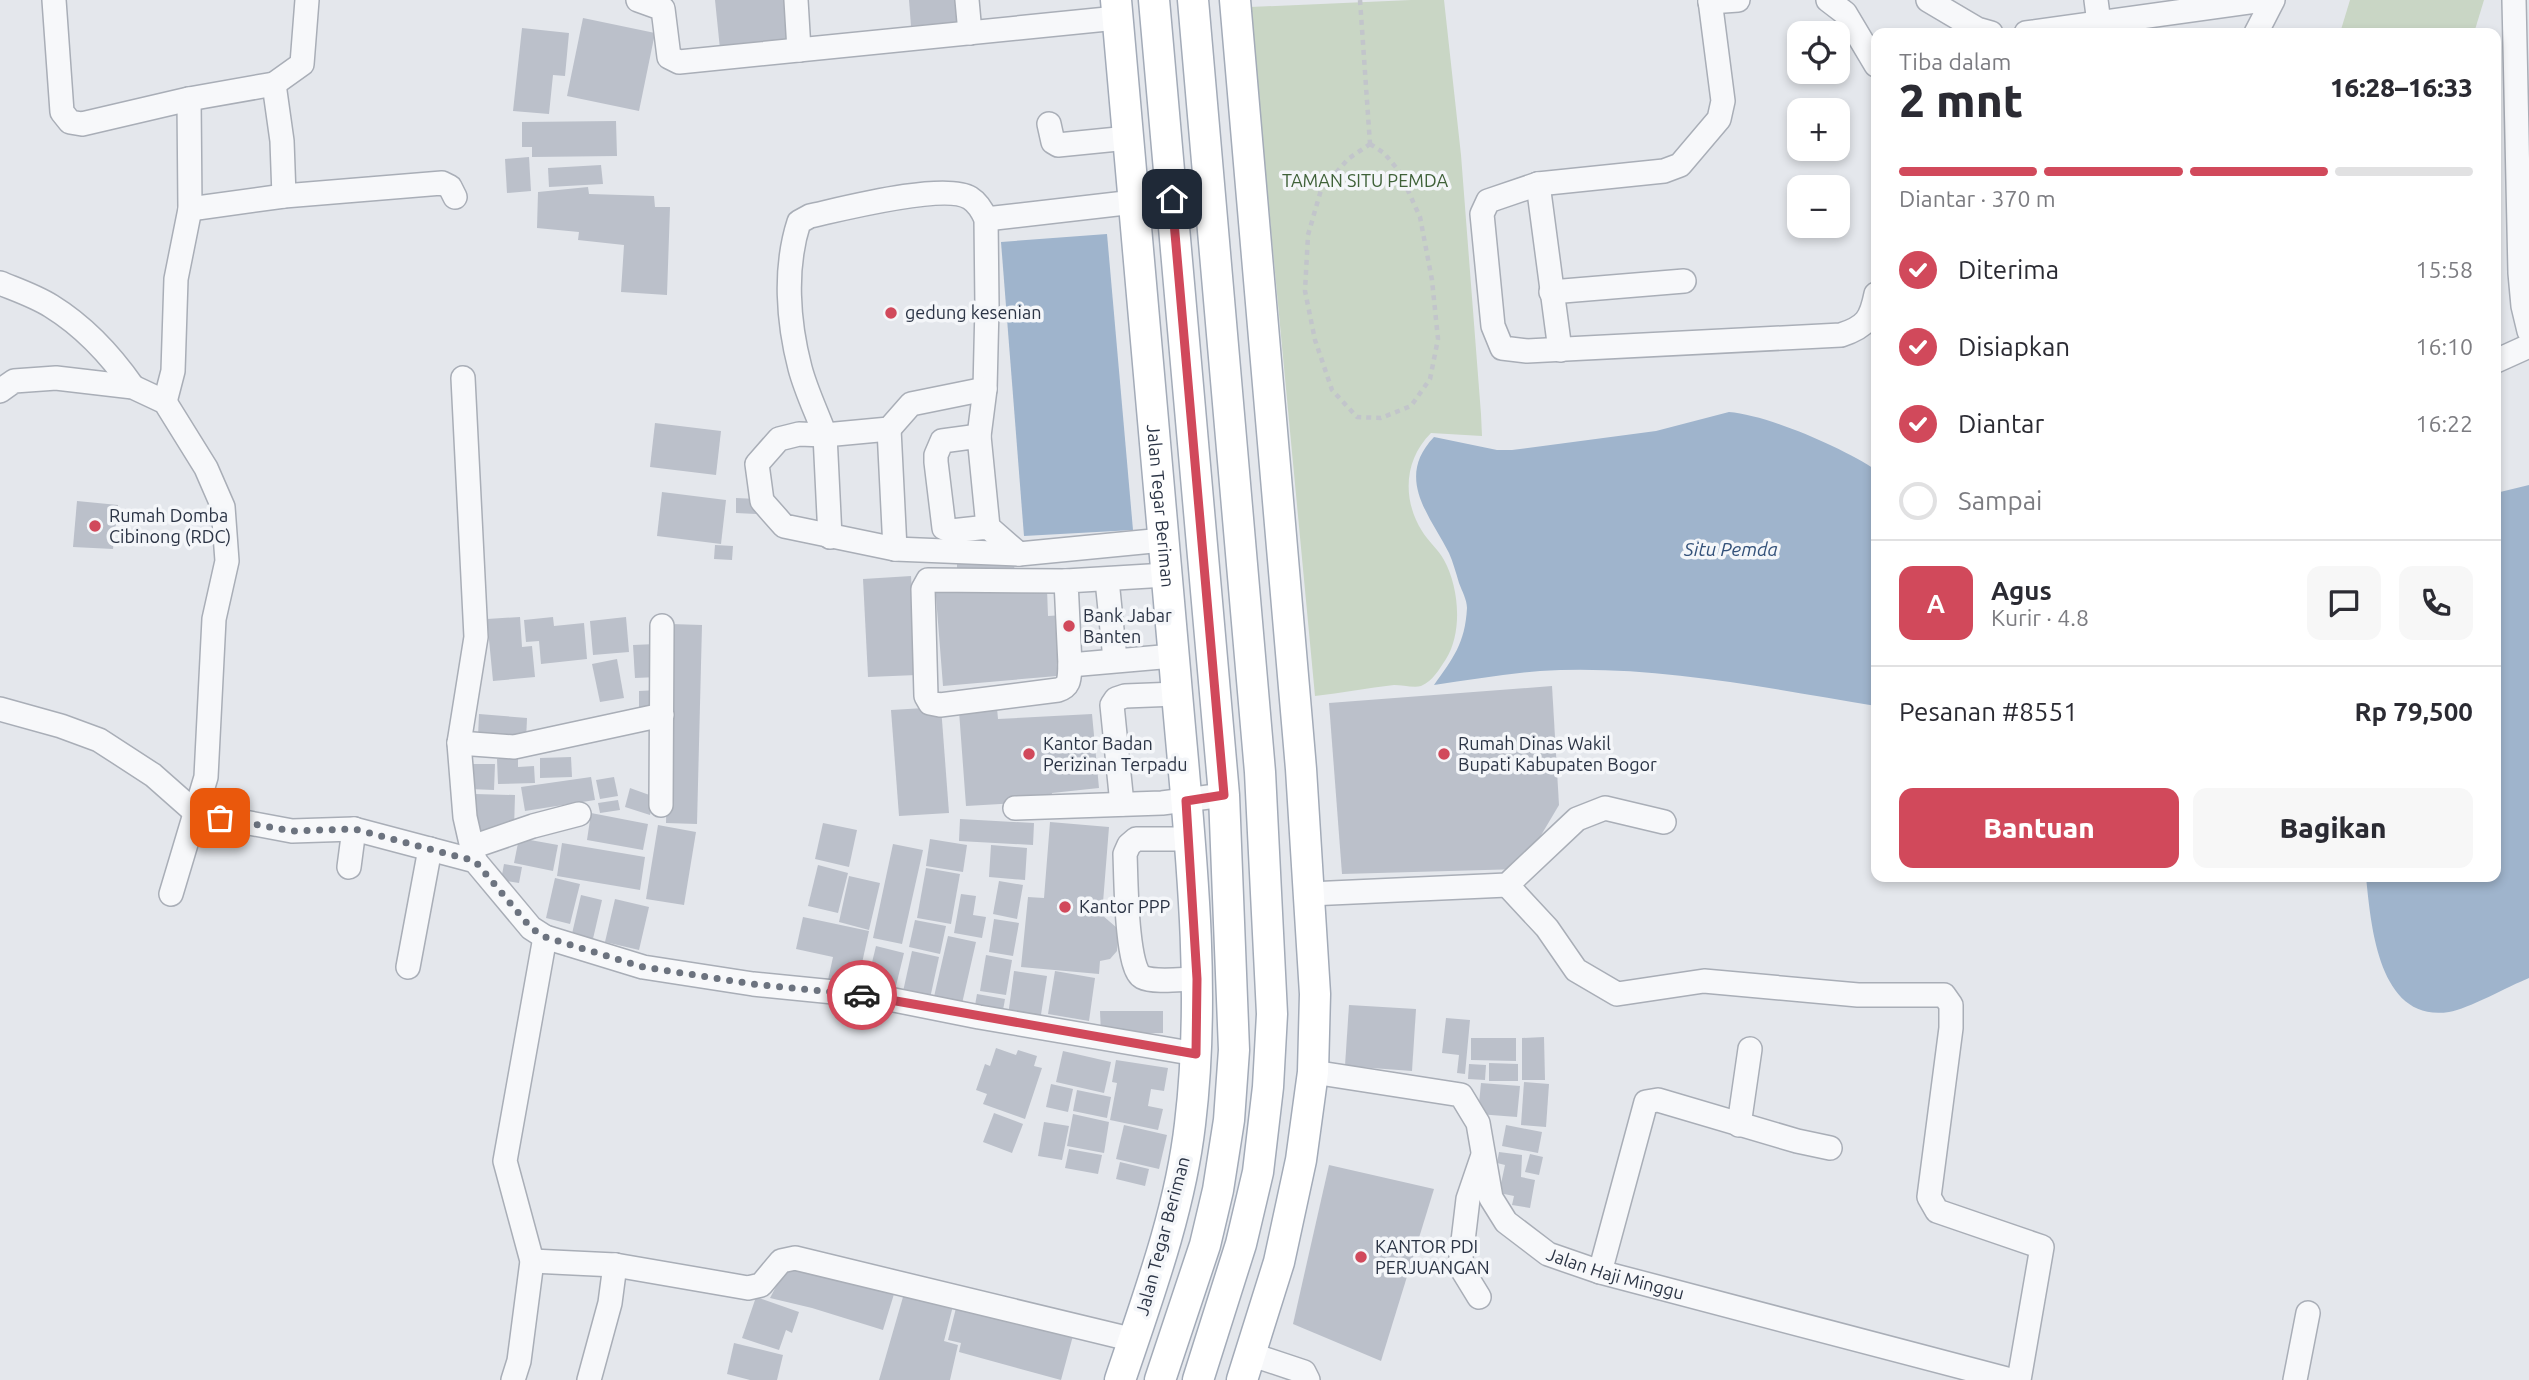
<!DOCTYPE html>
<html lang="id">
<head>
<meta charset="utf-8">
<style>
	body { margin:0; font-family:Ubuntu,sans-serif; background:#f7f7f7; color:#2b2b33; height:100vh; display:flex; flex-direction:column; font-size:26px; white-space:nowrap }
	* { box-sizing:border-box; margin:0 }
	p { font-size:23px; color:#7c7c81 }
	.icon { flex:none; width:38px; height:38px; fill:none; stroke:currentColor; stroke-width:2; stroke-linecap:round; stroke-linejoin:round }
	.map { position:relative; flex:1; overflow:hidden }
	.details { position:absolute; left:1871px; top:28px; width:630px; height:854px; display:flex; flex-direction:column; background:#fff; border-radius:14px; box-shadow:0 4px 10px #0003 }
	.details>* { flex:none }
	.fabs { position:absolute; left:1787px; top:21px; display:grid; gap:14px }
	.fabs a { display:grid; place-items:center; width:63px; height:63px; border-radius:14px; background:#fff; box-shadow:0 4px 10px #0003; font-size:35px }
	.pin { position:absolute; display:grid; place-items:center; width:60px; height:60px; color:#fff; margin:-30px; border-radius:14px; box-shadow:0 4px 10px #0006 }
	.courier { position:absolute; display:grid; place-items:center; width:70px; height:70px; margin:-35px; border:5px solid #d1495b; border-radius:50%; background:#fff; color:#222; box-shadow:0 2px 9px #0007 }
	.head em { font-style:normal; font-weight:800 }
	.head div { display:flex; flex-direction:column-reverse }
	.head { display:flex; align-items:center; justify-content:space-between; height:119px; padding:0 28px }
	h1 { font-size:46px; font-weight:800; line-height:52px }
	.bar { display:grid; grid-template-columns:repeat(4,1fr); gap:10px 7px; align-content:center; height:84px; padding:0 28px }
	.bar i { height:9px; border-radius:5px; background:#e1e1e2 }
	.bar .current { background:#d1495b }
	.bar p { grid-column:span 4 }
	.line { display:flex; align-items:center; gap:18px; padding:0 28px; border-top:2px solid #e1e1e2 }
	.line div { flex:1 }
	.round { display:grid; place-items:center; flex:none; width:74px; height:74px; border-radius:14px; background:#f7f7f7 }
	ol { padding:0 28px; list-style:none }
	li { display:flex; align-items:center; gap:21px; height:77px }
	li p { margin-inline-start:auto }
	li .icon { padding:7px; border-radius:50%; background:#d1495b; color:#fff; stroke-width:4 }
	li:last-child { color:#7c7c81 }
	li i { width:38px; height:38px; border:4px solid #e1e1e2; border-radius:50% }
	.action { display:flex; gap:14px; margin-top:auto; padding:14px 28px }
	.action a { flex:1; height:80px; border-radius:14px; background:#d1495b; color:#fff; font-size:28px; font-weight:800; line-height:80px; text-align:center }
	.action a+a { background:#f7f7f7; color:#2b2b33 }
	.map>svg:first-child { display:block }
	.green { fill:#c9d6c5 }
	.water { fill:#9fb4cc }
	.building { fill:#bbc0ca }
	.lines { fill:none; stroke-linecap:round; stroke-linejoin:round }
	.minor-casing { stroke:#a9aeb7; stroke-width:26 }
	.major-casing { stroke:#a3abb8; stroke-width:33 }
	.path { stroke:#c2c5cb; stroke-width:4.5; stroke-dasharray:5 5; stroke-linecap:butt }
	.minor { stroke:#f7f8fa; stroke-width:23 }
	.major { stroke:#fff; stroke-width:30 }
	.done { stroke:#6c737f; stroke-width:7; stroke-dasharray:0 12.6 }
	.route { stroke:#d1495b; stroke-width:9 }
	.poi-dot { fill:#d1495b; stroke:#f4f6f9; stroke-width:2.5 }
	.labels { text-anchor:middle; stroke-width:7; stroke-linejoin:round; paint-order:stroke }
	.park-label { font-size:18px; fill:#3f6138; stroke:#f4f6f9 }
	.poi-label { font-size:18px; fill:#2b3445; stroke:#f4f6f9; text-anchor:start }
	.street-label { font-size:18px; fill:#2b3445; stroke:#f4f6f9 }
	.water-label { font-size:19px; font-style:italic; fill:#34527a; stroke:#f4f6f9 }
</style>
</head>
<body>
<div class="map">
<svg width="2529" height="1380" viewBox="0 0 2529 1380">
	<rect width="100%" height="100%" fill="#e4e7ec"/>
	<g class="green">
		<path d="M1411,0H1444L1461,155L1481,414L1482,436L1431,433C1404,460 1402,499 1422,531C1428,541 1438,549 1444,560C1459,587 1463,632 1446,659C1440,668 1433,681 1421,686C1414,688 1402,685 1394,685C1368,688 1341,693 1315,696L1250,7Z"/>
		<path d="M2350,0H2484L2474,33H2340Z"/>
	</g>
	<g class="water">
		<path d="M1107,234L1133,530L1024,536L1001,242Z"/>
		<path d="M1729,412C1768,415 1843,448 1876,470V706C1768,688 1650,664 1540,671C1505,674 1469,680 1434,685C1453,658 1465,644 1467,608C1467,600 1462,591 1459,583C1456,573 1453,562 1449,553C1429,514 1395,478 1434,437L1497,450H1512L1656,431Z"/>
		<path d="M2529,485V978C2509,986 2468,1009 2449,1012C2378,1023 2371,924 2366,877H2496V493Z"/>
	</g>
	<g class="building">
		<path d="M715,0H785L789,42L720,49Z"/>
		<path d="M909,0H957L959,22L911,26Z"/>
		<path d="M583,18L655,33L639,111L567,96Z"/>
		<path d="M522,28L569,33L565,76L553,75L549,114L513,111Z"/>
		<path d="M616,121L617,156L532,157V147H522V122Z"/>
		<path d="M529,157L531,191L507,193L505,159Z"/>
		<path d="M601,165L603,184L549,187L548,168Z"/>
		<path d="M588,187L589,194L654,196L655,207H670L667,295L621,292L624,245L578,240L579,232L537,228L538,192Z"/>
		<path d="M655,423L721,431L716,475L650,467Z"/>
		<path d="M662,492L726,500L721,544L657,536Z"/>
		<path d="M736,498L757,499L756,514L736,513Z"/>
		<path d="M77,501L118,505L113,549L73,547Z"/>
		<path d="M715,545L733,546L732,560L714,559Z"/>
		<path d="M957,560L1015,561L1012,589H1047L1048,616L1064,615L1066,664L1057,676L943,686L935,584L957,583Z"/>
		<path d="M911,576L917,675L868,677L863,579Z"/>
		<path d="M520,617L522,647L532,646L535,677L493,681L487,619Z"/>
		<path d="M553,617L554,626L584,623L587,659L541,664L539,641L526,642L524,620Z"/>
		<path d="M626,617L629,652L593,655L590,621Z"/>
		<path d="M671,624L702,625L697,824L666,823Z"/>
		<path d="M656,644L658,677L635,678L633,645Z"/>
		<path d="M617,659L624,698L600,702L592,664Z"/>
		<path d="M1552,686L1559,805L1521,869L1342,874L1329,703Z"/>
		<path d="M658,690V712L639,713V691Z"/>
		<path d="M941,707L949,813L899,816L891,710Z"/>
		<path d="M997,708L998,719L1092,714L1099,788L1052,793L1051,801L966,806L959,711Z"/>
		<path d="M479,714L527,718L526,741L478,737Z"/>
		<path d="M571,757L572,777L540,778V758Z"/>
		<path d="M518,758V767L534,766L535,783L498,784L497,759Z"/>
		<path d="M471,764H495L494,790L470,789Z"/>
		<path d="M591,777L595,800L525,811L521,787Z"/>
		<path d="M614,777L618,796L600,799L596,780Z"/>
		<path d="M630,788L655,797L650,815L625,807Z"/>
		<path d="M475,794L515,795L514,829L495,833H475Z"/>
		<path d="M618,800L620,810L600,813L598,803Z"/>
		<path d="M591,813L648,824L643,850L587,840Z"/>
		<path d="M960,819L1034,823L1033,845L959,841Z"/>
		<path d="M1050,822L1109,827L1102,915L1117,928L1118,940L1117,951L1110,959L1100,961L1099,974L1021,967L1028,897L1044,898Z"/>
		<path d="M823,823L857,830L849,867L815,859Z"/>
		<path d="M658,825L696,832L684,905L646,899Z"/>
		<path d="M519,838L558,845L553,871L514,863Z"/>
		<path d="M930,839L967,845L963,872L926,866Z"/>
		<path d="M562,843L645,857L640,890L557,876Z"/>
		<path d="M893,844L923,850L902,944L873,938Z"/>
		<path d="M991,845L1027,848L1025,880L989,877Z"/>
		<path d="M504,864L522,867L519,883L501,880Z"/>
		<path d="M818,865L848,873L838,913L808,906Z"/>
		<path d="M926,868L960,874L951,924L917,918Z"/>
		<path d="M849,876L880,883L869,930L839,922Z"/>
		<path d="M555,878L580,884L570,924L546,918Z"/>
		<path d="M999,881L1023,885L1017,919L993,914Z"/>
		<path d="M961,894L976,896L973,915L986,917L982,938L954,933Z"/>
		<path d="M581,895L602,900L592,943L571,938Z"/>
		<path d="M615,899L649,907L639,950L605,942Z"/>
		<path d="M803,917L869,931L857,986L828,980L833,957L796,949Z"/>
		<path d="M994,919L1019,923L1013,956L989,952Z"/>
		<path d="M915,920L946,926L940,954L909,947Z"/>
		<path d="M948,936L976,942L961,1008L933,1001Z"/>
		<path d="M876,946L904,953L895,990L867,983Z"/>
		<path d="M912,951L939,957L929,1003L902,996Z"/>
		<path d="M986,955L1012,960L1006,995L980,991Z"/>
		<path d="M1014,971L1047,976L1040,1021L1008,1016Z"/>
		<path d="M1055,971L1095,978L1089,1021L1048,1014Z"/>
		<path d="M977,994L1005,999L1002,1016L974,1011Z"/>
		<path d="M1349,1005L1416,1009L1412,1071L1345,1066Z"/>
		<path d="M1100,1011H1163V1033L1101,1034Z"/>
		<path d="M1446,1018L1470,1020L1465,1074L1457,1073L1459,1055L1442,1053Z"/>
		<path d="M1544,1037L1545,1080H1522V1038Z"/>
		<path d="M1471,1038H1516V1061L1471,1060Z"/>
		<path d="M996,1048L1016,1055L1018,1050L1037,1056L1034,1066L1042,1068L1025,1119L983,1104L987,1094L976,1090L985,1064L990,1066Z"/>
		<path d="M1063,1051L1111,1062L1104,1093L1056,1082Z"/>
		<path d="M1116,1060L1168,1068L1164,1091L1151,1089L1148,1106L1163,1109L1158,1130L1110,1120L1117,1083L1112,1082Z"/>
		<path d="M1489,1063L1518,1064V1081H1489Z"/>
		<path d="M1469,1064L1486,1065L1485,1080L1468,1079Z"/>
		<path d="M1524,1082L1549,1084L1546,1127L1521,1125Z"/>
		<path d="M1481,1083L1520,1086L1517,1117L1478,1114Z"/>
		<path d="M1051,1084L1073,1089L1068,1112L1046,1107Z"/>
		<path d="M1077,1090L1111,1097L1107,1118L1073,1111Z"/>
		<path d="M994,1113L1023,1124L1012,1153L983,1142Z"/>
		<path d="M1073,1114L1109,1122L1104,1153L1067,1146Z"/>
		<path d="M1044,1122L1069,1126L1062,1160L1038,1156Z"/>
		<path d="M1124,1125L1167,1135L1159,1169L1116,1159Z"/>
		<path d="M1506,1125L1542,1132L1538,1153L1502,1146Z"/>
		<path d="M1069,1149L1102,1155L1098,1174L1065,1168Z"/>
		<path d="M1499,1152L1522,1155L1521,1177L1535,1180L1530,1208L1512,1205L1514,1196L1499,1193L1505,1165L1497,1163Z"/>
		<path d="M1530,1154L1543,1157L1539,1175L1525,1172Z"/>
		<path d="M1120,1162L1149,1169L1145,1186L1116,1179Z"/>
		<path d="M1329,1165L1434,1189L1381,1361L1293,1324Z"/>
		<path d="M791,1267L823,1273L894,1294L883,1330L812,1308L770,1298L780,1279Z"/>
		<path d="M905,1290L954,1302L944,1341L958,1345L950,1380H879Z"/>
		<path d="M756,1297L799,1312L792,1333L786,1330L779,1350L742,1338Z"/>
		<path d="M958,1300L1074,1332L1061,1380L959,1352L961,1343L948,1340Z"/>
		<path d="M734,1343L783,1355L777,1380H750L727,1374Z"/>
	</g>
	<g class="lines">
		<defs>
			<g id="minor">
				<path d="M54,0L62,112L70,122L82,124L189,99L274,84L302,64L307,0"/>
				<path d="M638,0L663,9L669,57L679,62L1117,18"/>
				<path d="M796,0L799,50"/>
				<path d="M967,0L970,33"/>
				<path d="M1710,0L1723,101L1719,119L1680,165L1664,171L1538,184L1488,201L1482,214L1493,326L1502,348L1527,351L1841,335C1866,327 1871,319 1876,294"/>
				<path d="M1828,0L1845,13L1876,65"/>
				<path d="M1928,0L1977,29L1991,33"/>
				<path d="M2096,0L2099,23"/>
				<path d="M2514,0L2520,273L2523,306L2529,331"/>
				<path d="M1710,2L1738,0"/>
				<path d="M2026,33L2263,0"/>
				<path d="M2256,33L2273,0"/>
				<path d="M274,84L282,141L284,196"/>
				<path d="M1049,124L1053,142L1058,145L1128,138"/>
				<path d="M1538,184L1560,350"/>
				<path d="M190,209L284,196L442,183L450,187L455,197"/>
				<path d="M986,219L1134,202"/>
				<path d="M0,283C17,290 35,296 51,306C85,327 110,354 133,387"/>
				<path d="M1551,292L1684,281"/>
				<path d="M2496,361L2529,346"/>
				<path d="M463,378L476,637L459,743L465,817L475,861"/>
				<path d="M0,391L14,381L56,378L133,387L165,402L206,468L223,507L227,561L214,619L206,777L171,894"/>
				<path d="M165,402L173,371L176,279L190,209L189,99"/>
				<path d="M889,429L895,549"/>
				<path d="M979,436L985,389L987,306L986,219C982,210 978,203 970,198C945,182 842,209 810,216L799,222C784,268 788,322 800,368C806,391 817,413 825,435L799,434L779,439L757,464L762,501L784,526L895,549L1019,554L1163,540"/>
				<path d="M988,527L951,531L944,528L936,462V455L942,441L979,436L988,527L1019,554"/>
				<path d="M830,537L825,435L889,429L911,404L985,389"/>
				<path d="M1166,575L1066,581L1070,665L1173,656"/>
				<path d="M1107,580L1115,659"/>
				<path d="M1066,581L928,580L923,589L926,696L930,703L940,705L1058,690C1071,686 1069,677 1070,665"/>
				<path d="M0,709L61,726L99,740L153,775L196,813L292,831L354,829L475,861L531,928L545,937L643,967L753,984L874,996L979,1017L1196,1054"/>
				<path d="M459,743L514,747L662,715"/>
				<path d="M1122,804L1112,705L1116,699L1125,696L1177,694"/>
				<path d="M661,805L662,626"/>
				<path d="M1015,808L1162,803L1224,795"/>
				<path d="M1189,839H1136L1129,845L1125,854C1126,875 1126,969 1142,977C1154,983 1183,979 1197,979"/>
				<path d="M472,847L533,826L579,814"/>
				<path d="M349,867L354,829"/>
				<path d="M1507,885L1547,928L1576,970L1617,994L1704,981L1858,995H1944L1951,1005V1028L1929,1197L1937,1211L2042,1247L2019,1380"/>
				<path d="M1309,894L1507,885L1577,819L1605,808L1664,822"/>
				<path d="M408,967L430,849"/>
				<path id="s1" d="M1313,1072L1461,1095L1478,1123L1491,1198L1506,1222L1548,1254L1600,1272L2011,1380"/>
				<path d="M1739,1125L1750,1049"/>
				<path d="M532,1261L615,1265L748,1288L761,1285L781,1261L795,1258L1134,1340"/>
				<path d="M1600,1272L1646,1102L1658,1100L1797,1141L1830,1148"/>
				<path d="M1479,1297L1460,1266L1468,1199L1482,1158"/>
				<path d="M1250,1354L1304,1372L1308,1380"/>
				<path d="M513,1380L519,1361L532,1261L505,1161L545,937"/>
				<path d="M589,1380L610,1303L615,1265"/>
				<path d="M2295,1380L2308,1313"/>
			</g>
			<g id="major">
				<path id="s2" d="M1116,0C1134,223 1155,446 1175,670C1187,817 1208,977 1190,1124C1180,1211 1148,1297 1120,1380"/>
				<path d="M1154,0L1224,795L1234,1050L1229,1120L1218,1190L1205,1245L1160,1380"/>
				<path d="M1193,0L1260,772L1272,1014L1268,1087L1258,1172L1241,1244L1198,1380"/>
				<path d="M1235,0L1301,769L1315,994L1313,1072L1301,1160L1279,1262L1242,1380"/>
			</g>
		</defs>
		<use href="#minor" class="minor-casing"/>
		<use href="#major" class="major-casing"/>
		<g class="path">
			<path d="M1360,0L1370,144"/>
			<path d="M1370,144L1384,153L1399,171L1420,217L1432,280L1438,339L1430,379L1411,406L1381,418L1357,417L1332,390L1315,340L1305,291L1308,235L1321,190L1348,159Z"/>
		</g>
		<use href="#minor" class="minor"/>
		<use href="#major" class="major"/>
	</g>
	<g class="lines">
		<path class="done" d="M220,818L292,831L354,829L475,861L531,928L545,937L643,967L753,984L862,995"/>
		<path class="route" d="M862,995L1196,1054L1197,979L1186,801L1224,795L1172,199"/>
	</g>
	<g class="poi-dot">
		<circle cx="891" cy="313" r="7"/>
		<circle cx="95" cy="526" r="7"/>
		<circle cx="1069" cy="626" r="7"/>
		<circle cx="1029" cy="754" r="7"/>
		<circle cx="1444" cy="754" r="7"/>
		<circle cx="1065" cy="907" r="7"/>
		<circle cx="1361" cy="1257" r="7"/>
	</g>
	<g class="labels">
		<g class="park-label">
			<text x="1365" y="187">TAMAN SITU PEMDA</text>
		</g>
		<g class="poi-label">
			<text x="905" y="319">gedung kesenian</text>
			<text x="109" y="522">Rumah Domba<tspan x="109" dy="21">Cibinong (RDC)</tspan></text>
			<text x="1083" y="622">Bank Jabar<tspan x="1083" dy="21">Banten</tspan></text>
			<text x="1043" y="750">Kantor Badan<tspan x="1043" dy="21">Perizinan Terpadu</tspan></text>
			<text x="1458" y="750">Rumah Dinas Wakil<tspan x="1458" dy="21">Bupati Kabupaten Bogor</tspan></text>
			<text x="1079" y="913">Kantor PPP</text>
			<text x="1375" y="1253">KANTOR PDI<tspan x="1375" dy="21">PERJUANGAN</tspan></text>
		</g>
		<g class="street-label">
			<text dy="6" stroke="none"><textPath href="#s2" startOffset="508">Jalan Tegar Beriman</textPath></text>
			<text transform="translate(1163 1236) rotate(-75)" y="6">Jalan Tegar Beriman</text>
			<text dy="6" stroke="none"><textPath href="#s1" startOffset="410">Jalan Haji Minggu</textPath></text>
		</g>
		<g class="water-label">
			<text x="1731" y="556">Situ Pemda</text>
		</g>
	</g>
</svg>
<div class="fabs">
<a><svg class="icon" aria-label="locate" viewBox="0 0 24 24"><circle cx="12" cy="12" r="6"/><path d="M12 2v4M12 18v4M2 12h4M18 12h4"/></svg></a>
<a>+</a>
<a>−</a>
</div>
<div class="pin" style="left:220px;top:818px;background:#ea580c"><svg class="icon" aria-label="bag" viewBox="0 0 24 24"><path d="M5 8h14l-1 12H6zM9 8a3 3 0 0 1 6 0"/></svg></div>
<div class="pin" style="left:1172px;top:199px;background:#1f2937"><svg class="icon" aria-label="home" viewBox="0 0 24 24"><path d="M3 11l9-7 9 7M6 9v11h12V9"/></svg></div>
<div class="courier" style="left:862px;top:995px"><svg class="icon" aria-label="car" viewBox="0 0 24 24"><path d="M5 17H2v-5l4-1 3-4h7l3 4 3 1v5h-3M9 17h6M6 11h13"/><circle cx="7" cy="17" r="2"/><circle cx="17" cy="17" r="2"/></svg></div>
<section class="details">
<div class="head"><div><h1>2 mnt</h1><p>Tiba dalam</p></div><em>16:28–16:33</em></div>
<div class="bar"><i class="current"></i><i class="current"></i><i class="current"></i><i></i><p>Diantar · 370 m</p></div>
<ol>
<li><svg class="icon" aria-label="check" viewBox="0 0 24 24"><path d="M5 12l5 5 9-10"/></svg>Diterima<p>15:58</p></li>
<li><svg class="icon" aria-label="check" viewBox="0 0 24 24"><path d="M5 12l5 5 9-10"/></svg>Disiapkan<p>16:10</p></li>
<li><svg class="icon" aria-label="check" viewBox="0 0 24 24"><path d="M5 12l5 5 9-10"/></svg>Diantar<p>16:22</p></li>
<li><i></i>Sampai</li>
</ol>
<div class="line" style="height:126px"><b class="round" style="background:#d1495b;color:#fff">A</b><div><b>Agus</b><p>Kurir · 4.8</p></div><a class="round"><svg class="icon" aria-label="chat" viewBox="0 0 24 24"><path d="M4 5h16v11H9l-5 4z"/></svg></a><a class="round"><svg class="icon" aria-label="phone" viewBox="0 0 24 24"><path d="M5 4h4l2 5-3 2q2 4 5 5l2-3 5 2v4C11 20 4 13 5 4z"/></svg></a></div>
<div class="line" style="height:91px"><div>Pesanan #8551</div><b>Rp 79,500</b></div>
<div class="action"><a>Bantuan</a><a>Bagikan</a></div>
</section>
</div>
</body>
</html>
